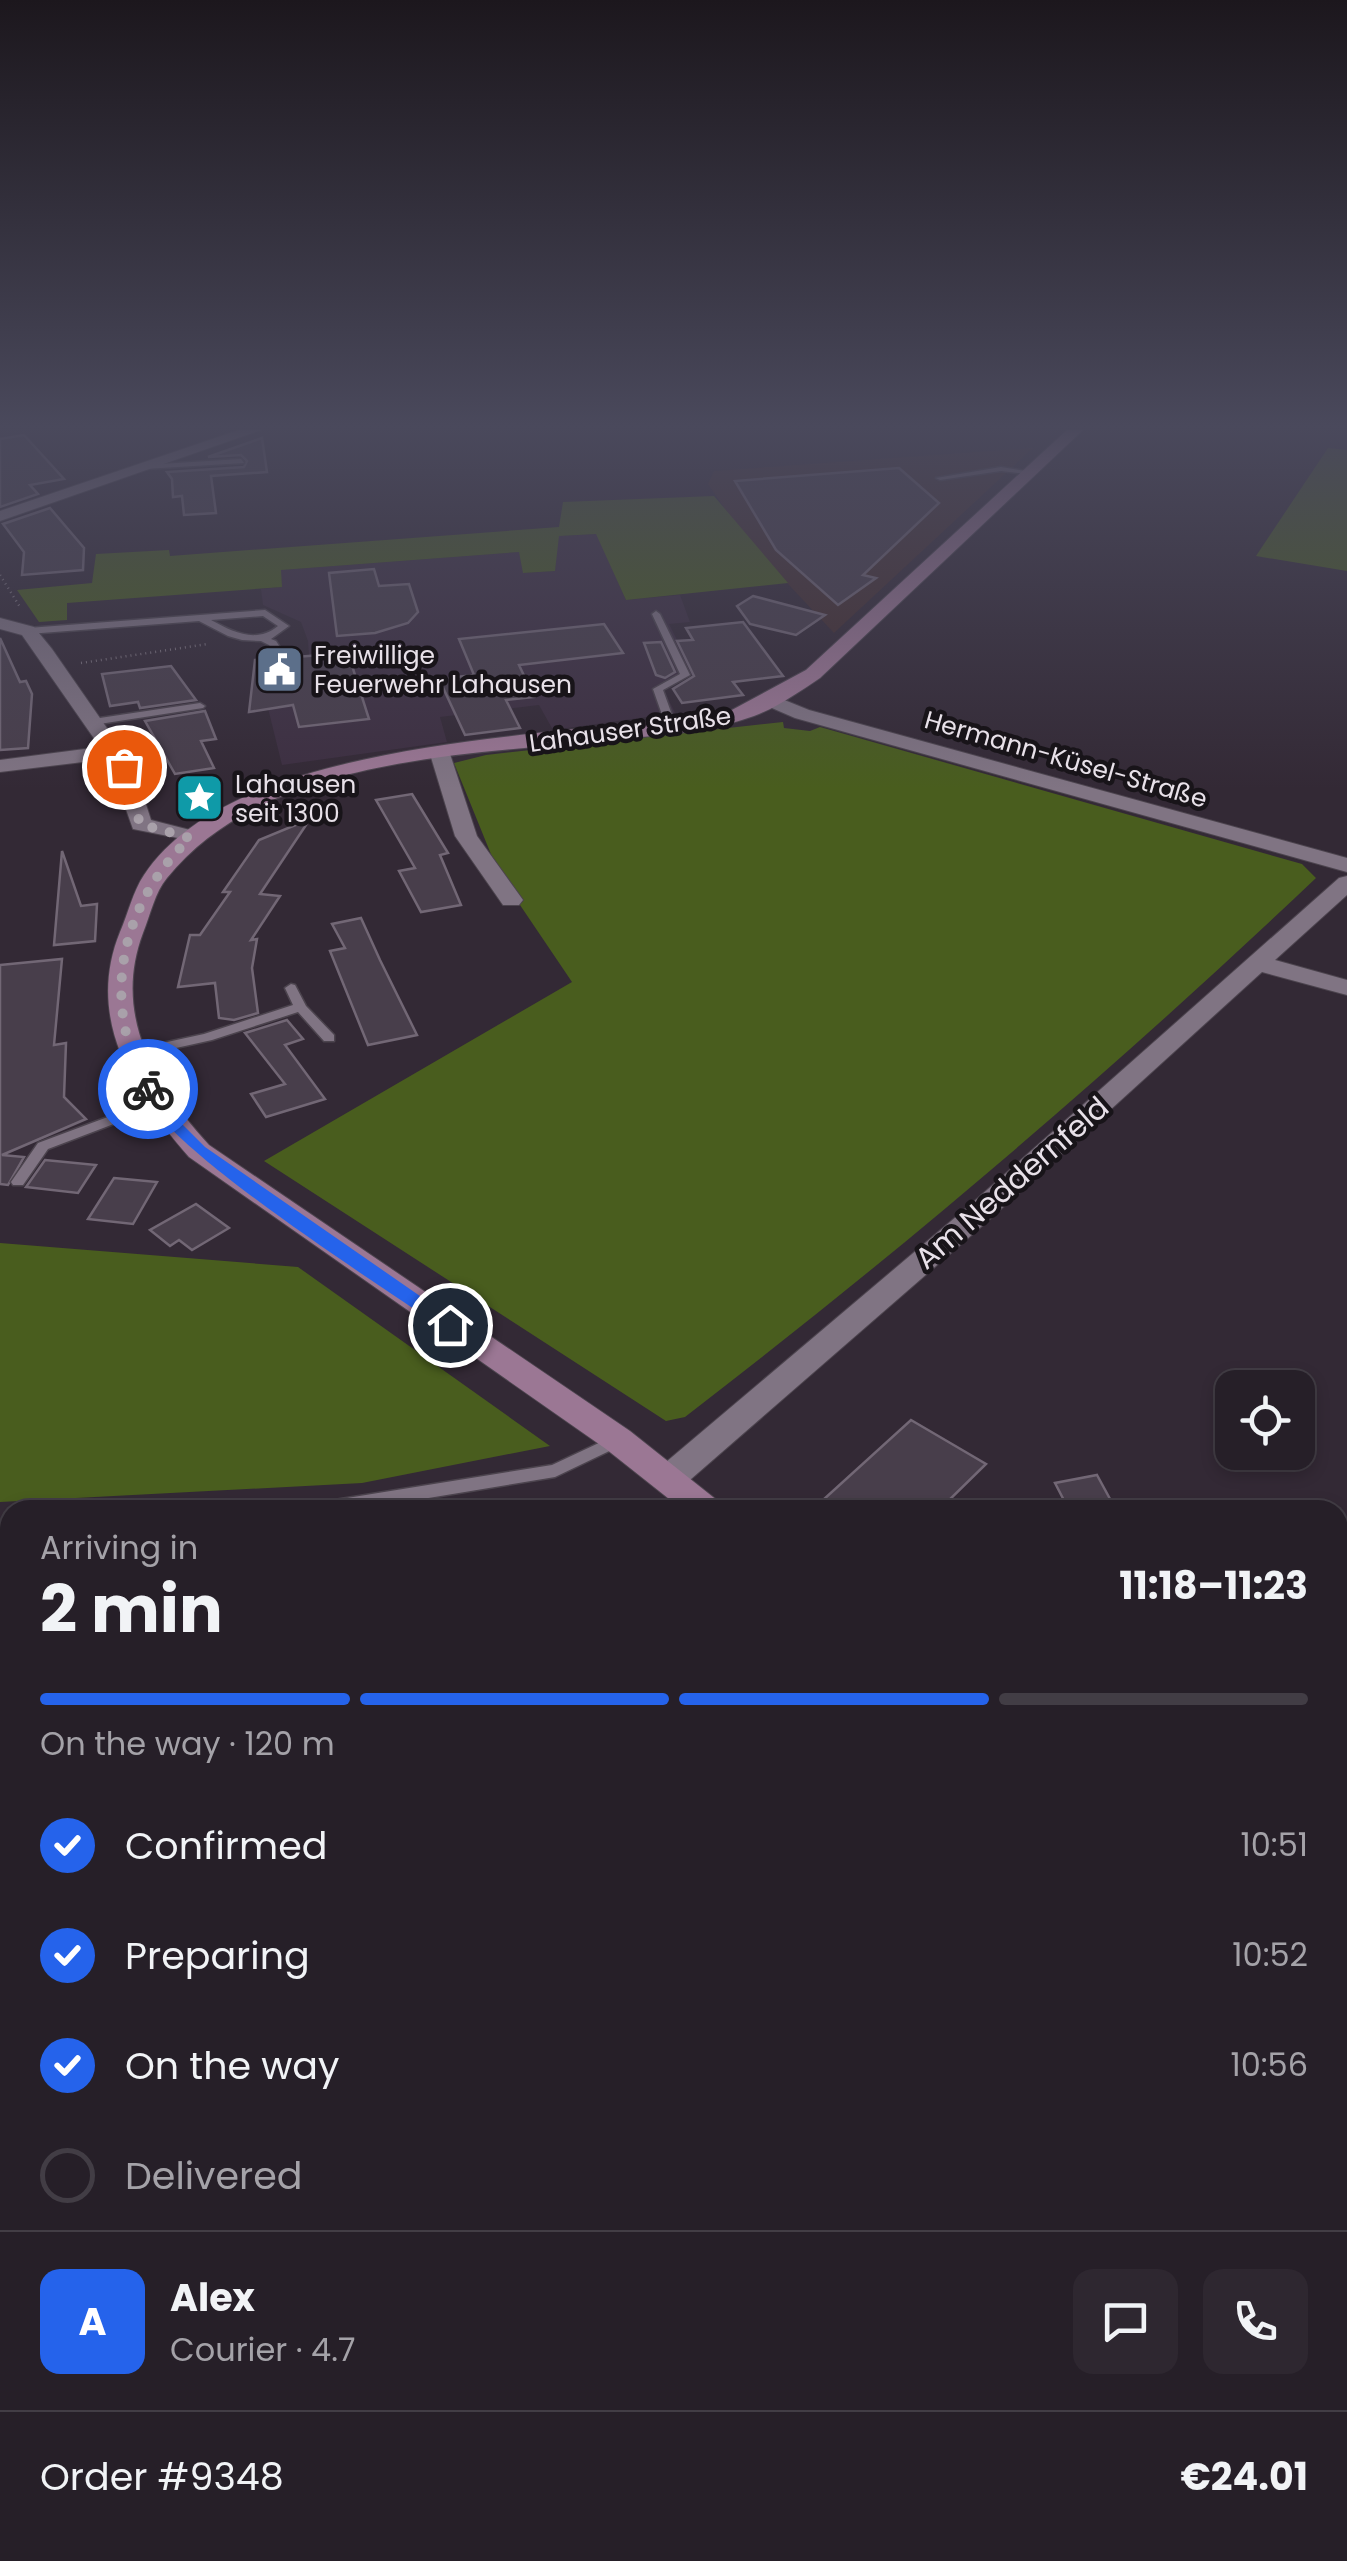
<!DOCTYPE html>
<html lang="en">
<head>
<meta charset="utf-8">
<style>
	body { margin:0; font-family:Poppins,sans-serif; background:#2e2730; color:#f1f3f6; height:100vh; display:flex; flex-direction:column; font-size:38px; white-space:nowrap }
	* { box-sizing:border-box; margin:0 }
	p { font-size:32px; color:#a4a2a8 }
	.icon { flex:none; width:55px; height:55px; fill:none; stroke:currentColor; stroke-width:2; stroke-linecap:round; stroke-linejoin:round }
	.map { position:relative; flex:1; overflow:hidden }
	.panel { position:absolute; left:0px; top:1500px; width:1348px; height:1062px; display:flex; flex-direction:column; background:#261f28; border-radius:30px 30px 0 0; box-shadow:0 5px 15px #0003,0 0 0 2px #423d45 }
	.panel>* { flex:none }
	.buttons { position:absolute; left:1215px; top:1370px; display:grid; gap:20px }
	.buttons a { display:grid; place-items:center; width:100px; height:100px; border-radius:20px; background:#261f28; box-shadow:0 5px 15px #0003,0 0 0 2px #423d45; font-size:50px }
	.pin { position:absolute; display:grid; place-items:center; width:85px; height:85px; color:#fff; margin:-42px; border:5px solid #fff; border-radius:50%; box-shadow:0 2px 10px #0007 }
	.courier { position:absolute; display:grid; place-items:center; width:100px; height:100px; margin:-50px; border:8px solid #2563eb; border-radius:50%; background:#fff; color:#222; box-shadow:0 2px 12px #0007 }
	.summary em { font-style:normal; font-weight:700 }
	.summary div { display:flex; flex-direction:column-reverse }
	.summary { display:flex; align-items:center; justify-content:space-between; height:170px; padding:0 40px }
	h1 { font-size:65px; font-weight:700; line-height:75px }
	.bar { display:grid; grid-template-columns:repeat(4,1fr); gap:15px 10px; align-content:center; height:120px; padding:0 40px }
	.bar i { height:12px; border-radius:8px; background:#423d45 }
	.bar .selected { background:#2563eb }
	.bar p { grid-column:span 4 }
	.line { display:flex; align-items:center; gap:25px; padding:0 40px; border-top:2px solid #423d45 }
	.line div { flex:1 }
	.round { display:grid; place-items:center; flex:none; width:105px; height:105px; border-radius:20px; background:#2e2730 }
	ol { padding:0 40px; list-style:none }
	li { display:flex; align-items:center; gap:30px; height:110px }
	li p { margin-inline-start:auto }
	li .icon { padding:10px; border-radius:50%; background:#2563eb; color:#fff; stroke-width:4 }
	li:last-child { color:#a4a2a8 }
	li i { width:55px; height:55px; border:5px solid #423d45; border-radius:50% }
	.map>svg:first-child { display:block }
	.commercial { fill:#432e2f }
	.built { fill:#3d2f41 }
	.green { fill:#495d1e }
	.building { fill:#483e4b; stroke:#726775; stroke-width:2.5 }
	.lines { fill:none; stroke-linecap:round; stroke-linejoin:round }
	.lane-casing { stroke:#4c444e; stroke-width:3 }
	.street-casing { stroke:#4c444e; stroke-width:2 }
	.secondary-casing { stroke:#4c444e; stroke-width:2 }
	.path-far2 { stroke:#7c737d; stroke-width:2.5; stroke-dasharray:1 4; stroke-linecap:butt }
	.path-far1 { stroke:#7c737d; stroke-width:6; stroke-dasharray:2.5 9; stroke-linecap:butt }
	.path { stroke:#7c737d; stroke-width:8; stroke-dasharray:4 11; stroke-linecap:butt }
	.lane { fill:#807483; fill-rule:evenodd }
	.street { fill:#807483; fill-rule:evenodd }
	.secondary { fill:#9b7794; fill-rule:evenodd }
	.route { fill:#2563eb }
	.done { stroke:#a9a1aa; stroke-width:10; stroke-dasharray:0 18 }
	.labels { text-anchor:middle; stroke-width:9; stroke-linejoin:round; paint-order:stroke }
	.far-poi-label { font-size:25px; fill:#e8e1e9; stroke:#181419; text-anchor:start }
	.far-street-label { font-size:25px; fill:#e8e1e9; stroke:#181419 }
	.street-label { font-size:30px; fill:#e8e1e9; stroke:#181419 }
</style>
</head>
<body>
<div class="map">
<svg width="1347" height="2561" viewBox="0 0 1347 2561">
	<rect width="100%" height="100%" fill="#332935"/>
	<path class="commercial" d="M1033,448L834,633L745,538L708,484L714,471Z"/>
	<path class="built" d="M597,534L626,600L680,595L690,622L669,624L694,674L664,690L675,713L553,730L539,705L440,717L447,742L282,765L263,688L311,684L308,641L301,622L263,605L261,589L282,587L280,570L519,552L524,573L555,571L558,536Z"/>
	<g class="green">
		<path d="M1328,448L1347,450V571L1256,556Z"/>
		<path d="M714,496L788,583L626,600L596,534L559,536L555,571L523,573L519,552L281,570L282,587L67,603V620L39,622L17,590L92,583L96,554L169,550L170,556L559,527L563,502Z"/>
		<path d="M783,722L784,728L810,731L820,727L1302,864L1316,878C1115,1069 905,1248 685,1417L666,1421L264,1161L572,982L499,874L454,763L486,755Z"/>
		<path d="M0,1243L298,1267L550,1446L362,1483L0,1502Z"/>
		<path d="M1347,2068V2561H1179L1177,2553L1338,2552V2070Z"/>
	</g>
	<g class="building">
		<path d="M24,435L64,479L30,485L38,494L0,507V439Z"/>
		<path d="M262,438L267,472L211,476L216,513L184,515L182,496L173,497L172,479L167,472L244,467L247,461L241,455L208,457Z"/>
		<path d="M899,468L939,503L863,575L876,578L838,605L776,550L735,481Z"/>
		<path d="M50,508L84,548L83,570L22,575L24,552L3,524Z"/>
		<path d="M374,569L379,586L409,584L418,612L408,623L375,633L337,636L329,573Z"/>
		<path d="M753,596L825,615L796,635L750,624L737,606Z"/>
		<path d="M743,622L783,676L733,682L743,695L682,703L673,689L694,676L677,641L693,640L686,628Z"/>
		<path d="M604,624L623,653L519,665L534,697L506,700L520,728L465,735L439,679L474,675L459,639Z"/>
		<path d="M0,638L20,682L26,681L32,694L28,748L0,750Z"/>
		<path d="M661,642L675,672L665,678L656,675L644,643Z"/>
		<path d="M348,653L369,719L299,727L293,705L249,712L255,660Z"/>
		<path d="M171,666L196,700L140,708L138,702L110,706L102,674Z"/>
		<path d="M205,711L216,739L201,741L214,768L175,774L145,721Z"/>
		<path d="M412,794L448,853L440,855L461,905L421,912L399,871L415,868L376,800Z"/>
		<path d="M310,819L260,894L280,896L251,940L257,939L252,968L258,1013L234,1020L219,1018L215,983L178,987L190,935H200L230,892H223L259,840Z"/>
		<path d="M62,851L81,906L97,904L95,941L54,945Z"/>
		<path d="M361,918L380,960L417,1035L368,1045L330,951L345,948L332,924Z"/>
		<path d="M62,959L54,1045L66,1043L64,1097L86,1119L2,1155L24,1157L8,1185L0,1184V965Z"/>
		<path d="M287,1020L303,1039L285,1045L325,1099L266,1117L251,1094L285,1084L245,1033Z"/>
		<path d="M45,1160L96,1165L78,1193L26,1187Z"/>
		<path d="M114,1178L157,1182L133,1224L88,1219Z"/>
		<path d="M196,1204L229,1228L192,1250L179,1240L170,1246L150,1230Z"/>
		<path d="M911,1420L986,1464L939,1510H812Z"/>
		<path d="M1097,1475L1116,1510H1069L1055,1483Z"/>
	</g>
	<g class="lines">
		<defs>
			<g id="lane">
				<path d="M241,459L244,463L144,469L140,467L144,465Z"/>
				<path d="M1001,467L1032,472L1028,474L1001,471L940,480L936,478Z"/>
				<path d="M265,610L289,626L271,639L276,641L285,655L283,657H277L269,645L261,641L242,640L228,636L199,621L28,634L23,631L28,628ZM263,616L278,626C256,644 233,632 211,620Z"/>
				<path d="M656,611L660,614L690,675L663,690L676,726L671,729L666,726L653,689L680,674L652,614Z"/>
				<path d="M200,703L205,706L203,708L93,725L88,722L93,719Z"/>
				<path d="M291,984L295,985L306,1006L334,1035V1041H324L298,1012L212,1040L131,1058L125,1054L126,1051L204,1034L293,1005L285,988Z"/>
				<path d="M156,1099L161,1100L163,1103L161,1106L48,1149L23,1185H13L11,1182L38,1143Z"/>
				<path d="M618,1434L624,1436L626,1440L624,1444L555,1477L356,1510H307L310,1505L316,1503L552,1465Z"/>
			</g>
			<g id="street">
				<path d="M239,430H261L0,521V511Z"/>
				<path d="M0,618L34,627L52,649L134,767L151,820L198,832V842L133,829L108,759L0,772V760L100,747L22,635L0,629Z"/>
				<path d="M772,695L809,710L1347,858V872L795,718L765,705V697Z"/>
				<path d="M440,748L450,754L477,836L523,900L519,905H503L455,836L430,754Z"/>
				<path d="M1347,876V895L1275,960L1347,980V995L1262,972L990,1219L683,1486L671,1490L659,1486L654,1477L659,1468L970,1205L1339,878Z"/>
			</g>
			<g id="secondary">
				<path d="M1067,430H1083L820,678C799,692 778,707 754,716C710,732 658,735 612,740C468,755 265,756 167,878C155,892 150,916 143,933C112,1015 155,1086 209,1145L630,1431L718,1501L723,1510H683L606,1449L189,1157C133,1093 85,1018 120,932C128,914 133,891 144,875C238,733 573,738 730,711L806,670Z"/>
				<path d="M1092,2552H1145L1146,2561H1092Z"/>
			</g>
		</defs>
		<use href="#lane" class="lane-casing"/>
		<use href="#street" class="street-casing"/>
		<use href="#secondary" class="secondary-casing"/>
		<g class="path-far2">
			<path d="M0,575L20,607"/>
			<path d="M81,663L208,644"/>
		</g>
		<g class="path-far1">
			<path d="M0,1527H10"/>
			<path d="M0,1640L10,1631"/>
		</g>
		<path class="path" d="M1071,2552L1072,2561"/>
		<use href="#lane" class="lane"/>
		<use href="#street" class="street"/>
		<use href="#secondary" class="secondary"/>
	</g>
	<linearGradient id="sky" x2="0" y2="1"><stop stop-color="#1c171d"/><stop offset="0.54" stop-color="#4a495c"/><stop offset="1" stop-color="#4a495c" stop-opacity="0"/></linearGradient>
	<rect width="1347" height="789" fill="url(#sky)"/>
	<path class="route" d="M143,1086H153L166,1108L205,1147L456,1321V1329H444C395,1295 142,1135 143,1086Z"/>
	<g class="lines">
		<path class="done" d="M124,767L140,824L190,838C120,905 99,1003 148,1089"/>
	</g>
	<defs>
		<symbol id="civic-square" viewBox="-11 -11 22 22"><rect x="-9" y="-9" width="18" height="18" rx="4" fill="#5c6f8a" stroke="#181419"/><path d="M-.6-6.5H3V-4.5H.6V-3L4-1V1h2V6H-6V1h2V-1L-.6-3ZM-1.2 2.5V6h2.4V2.5Z" fill="#fff"/></symbol>
		<symbol id="sight-square" viewBox="-11 -11 22 22"><rect x="-9" y="-9" width="18" height="18" rx="4" fill="#0f9aa8" stroke="#181419"/><path d="M0-6L1.8-2.2L6-1.7L2.9 1.2L3.7 5.4L0 3.3L-3.7 5.4L-2.9 1.2L-6-1.7L-1.8-2.2Z" fill="#fff"/></symbol>
	</defs>
	<g fill-rule="evenodd">
		<use href="#civic-square" x="252" y="642" width="55" height="55"/>
		<use href="#sight-square" x="172" y="770" width="55" height="55"/>
	</g>
	<g class="labels">
		<g class="far-poi-label">
			<text x="314" y="664">Freiwillige<tspan x="314" dy="29">Feuerwehr Lahausen</tspan></text>
			<text x="235" y="793">Lahausen<tspan x="235" dy="29">seit 1300</tspan></text>
		</g>
		<g class="far-street-label">
			<text transform="translate(630 729) rotate(-8)" y="9">Lahauser Straße</text>
			<text transform="translate(1066 759) rotate(16)" y="9">Hermann-Küsel-Straße</text>
		</g>
		<g class="street-label">
			<text transform="translate(1012 1183) rotate(-41)" y="10">Am Neddernfeld</text>
		</g>
	</g>
</svg>
<div class="buttons">
<a><svg class="icon" aria-label="locate" viewBox="0 0 24 24"><circle cx="12" cy="12" r="6"/><path d="M12 2v4M12 18v4M2 12h4M18 12h4"/></svg></a>
</div>
<div class="pin" style="left:124px;top:767px;background:#ea580c"><svg class="icon" aria-label="bag" viewBox="0 0 24 24"><path d="M5 8h14l-1 12H6zM9 8a3 3 0 0 1 6 0"/></svg></div>
<div class="pin" style="left:450px;top:1325px;background:#1f2937"><svg class="icon" aria-label="home" viewBox="0 0 24 24"><path d="M3 11l9-7 9 7M6 9v11h12V9"/></svg></div>
<div class="courier" style="left:148px;top:1089px"><svg class="icon" aria-label="bike" viewBox="0 0 24 24"><circle cx="6" cy="16" r="4"/><circle cx="18" cy="16" r="4"/><path d="M6 16l4-8h5l3 8M10 8l3 8H6M13 5h3"/></svg></div>
<section class="panel">
<div class="summary"><div><h1>2 min</h1><p>Arriving in</p></div><em>11:18–11:23</em></div>
<div class="bar"><i class="selected"></i><i class="selected"></i><i class="selected"></i><i></i><p>On the way · 120 m</p></div>
<ol>
<li><svg class="icon" aria-label="check" viewBox="0 0 24 24"><path d="M5 12l5 5 9-10"/></svg>Confirmed<p>10:51</p></li>
<li><svg class="icon" aria-label="check" viewBox="0 0 24 24"><path d="M5 12l5 5 9-10"/></svg>Preparing<p>10:52</p></li>
<li><svg class="icon" aria-label="check" viewBox="0 0 24 24"><path d="M5 12l5 5 9-10"/></svg>On the way<p>10:56</p></li>
<li><i></i>Delivered</li>
</ol>
<div class="line" style="height:180px"><b class="round" style="background:#2563eb;color:#fff">A</b><div><b>Alex</b><p>Courier · 4.7</p></div><a class="round"><svg class="icon" aria-label="chat" viewBox="0 0 24 24"><path d="M4 5h16v11H9l-5 4z"/></svg></a><a class="round"><svg class="icon" aria-label="phone" viewBox="0 0 24 24"><path d="M5 4h4l2 5-3 2q2 4 5 5l2-3 5 2v4C11 20 4 13 5 4z"/></svg></a></div>
<div class="line" style="height:130px"><div>Order #9348</div><b>€24.01</b></div>
</section>
</div>
</body>
</html>
